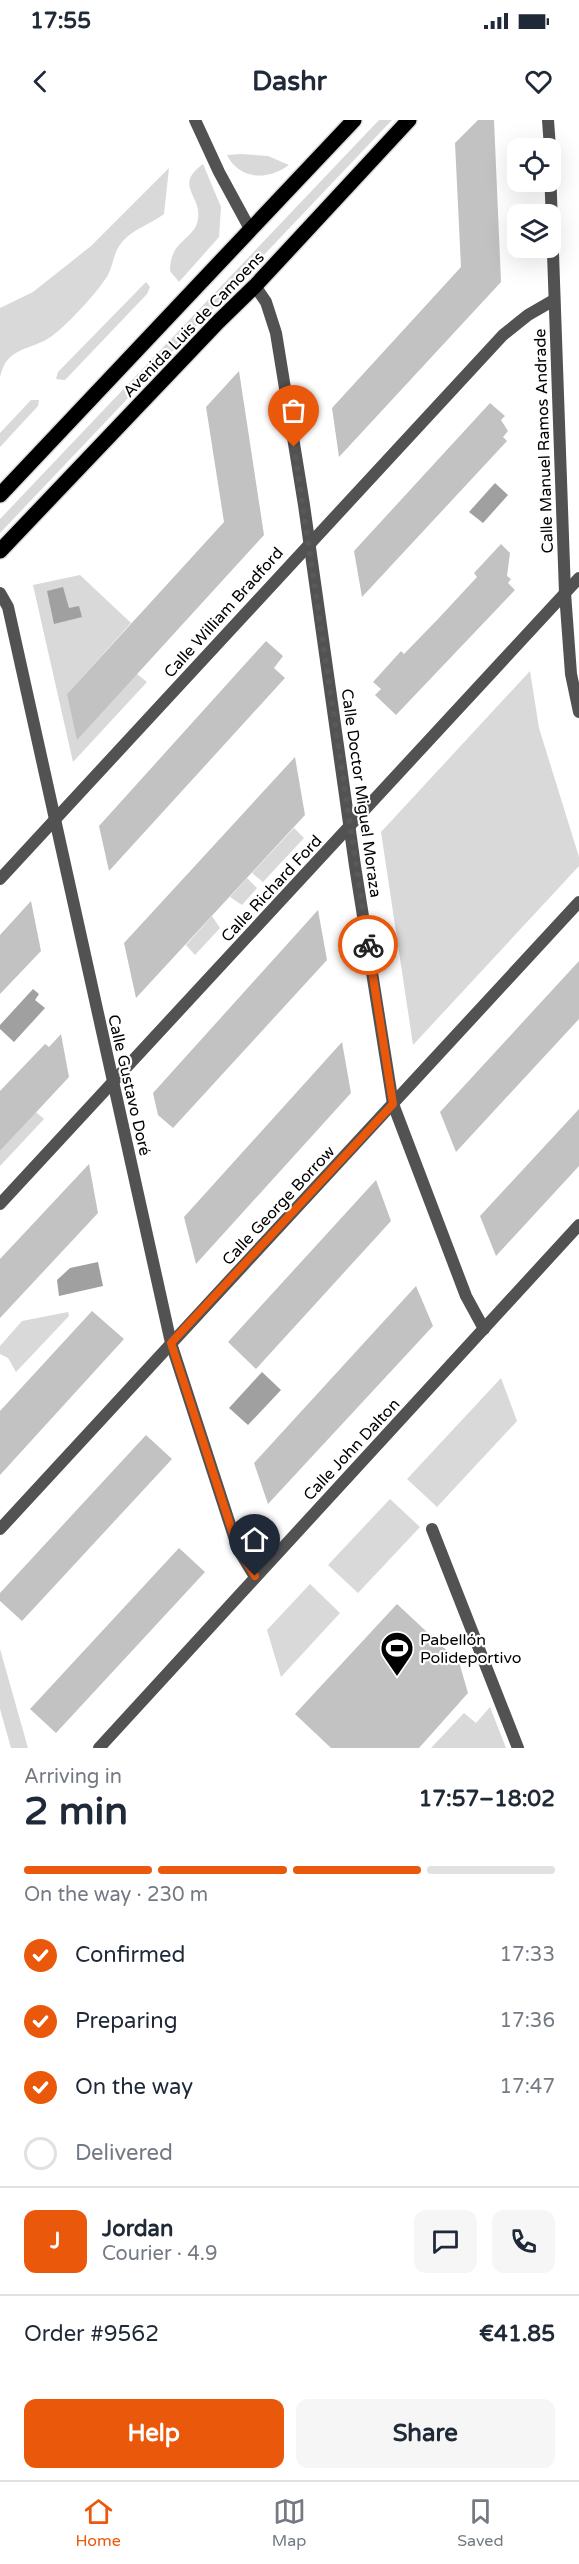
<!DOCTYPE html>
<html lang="en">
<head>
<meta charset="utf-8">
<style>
	body { margin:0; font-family:"Varela Round",sans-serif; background:#f6f6f7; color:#1f2937; height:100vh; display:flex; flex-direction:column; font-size:22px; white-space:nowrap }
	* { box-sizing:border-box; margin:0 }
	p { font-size:20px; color:#747a83 }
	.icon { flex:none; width:33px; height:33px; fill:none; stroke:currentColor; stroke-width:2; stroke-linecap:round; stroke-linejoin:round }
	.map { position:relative; height:1628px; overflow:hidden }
	.side { display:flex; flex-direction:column; background:#fff; flex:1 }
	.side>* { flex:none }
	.buttons { position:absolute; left:507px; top:18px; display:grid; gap:12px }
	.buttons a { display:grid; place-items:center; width:54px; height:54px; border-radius:12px; background:#fff; box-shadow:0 6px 24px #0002; font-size:30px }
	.pin { position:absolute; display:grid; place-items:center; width:51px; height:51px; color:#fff; margin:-62px -26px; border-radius:50% 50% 50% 0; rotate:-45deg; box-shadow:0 0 6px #0007 }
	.pin .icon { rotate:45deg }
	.courier { position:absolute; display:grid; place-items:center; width:60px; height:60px; margin:-30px; border:4px solid #ea580c; border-radius:50%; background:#fff; color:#222; box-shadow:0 2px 8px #0007 }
	.head em { font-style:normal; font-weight:700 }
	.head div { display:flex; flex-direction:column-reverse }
	.head { display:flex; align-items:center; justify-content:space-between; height:102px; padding:0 24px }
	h1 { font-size:39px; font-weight:700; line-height:45px }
	.bar { display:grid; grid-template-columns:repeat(4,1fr); gap:9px 6px; align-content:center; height:72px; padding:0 24px }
	.bar i { height:8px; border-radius:4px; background:#e0e1e3 }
	.bar .current { background:#ea580c }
	.bar p { grid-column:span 4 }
	.line { display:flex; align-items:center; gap:15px; padding:0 24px; border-top:2px solid #e0e1e3 }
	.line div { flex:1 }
	.round { display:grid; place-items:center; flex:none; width:63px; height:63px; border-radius:12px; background:#f6f6f7 }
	ol { padding:0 24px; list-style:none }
	li { display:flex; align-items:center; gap:18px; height:66px }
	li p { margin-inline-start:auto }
	li .icon { padding:6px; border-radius:50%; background:#ea580c; color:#fff; stroke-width:4 }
	li:last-child { color:#747a83 }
	li i { width:33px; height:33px; border:3px solid #e0e1e3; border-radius:50% }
	.cta { display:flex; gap:12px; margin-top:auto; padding:12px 24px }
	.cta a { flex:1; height:69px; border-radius:12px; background:#ea580c; color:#fff; font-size:24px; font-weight:700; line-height:69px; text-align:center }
	.cta a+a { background:#f6f6f7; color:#1f2937 }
	.status { display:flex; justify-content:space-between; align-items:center; height:42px; padding:0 30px; background:#fff; direction:ltr }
	.status svg { height:16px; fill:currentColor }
	header { display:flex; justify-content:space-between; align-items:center; height:78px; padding:0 24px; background:#fff; font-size:27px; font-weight:700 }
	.tabs { display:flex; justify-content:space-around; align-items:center; height:84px; border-top:2px solid #e0e1e3; background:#fff; font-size:16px; color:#747a83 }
	.tabs a { display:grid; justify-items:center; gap:3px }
	.tabs .current { color:#ea580c }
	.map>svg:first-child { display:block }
	.green { fill:#d9d9d9 }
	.water { fill:#a0a0a0 }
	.building { fill:#c2c2c2 }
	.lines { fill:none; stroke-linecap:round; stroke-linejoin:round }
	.primary-casing { stroke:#dbdbdb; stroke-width:18 }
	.pedestrian { stroke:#525252; stroke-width:12 }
	.minor { stroke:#525252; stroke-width:12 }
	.primary { stroke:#000; stroke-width:15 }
	.done { stroke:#595959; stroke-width:6; stroke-dasharray:0 10.8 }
	.route { stroke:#ea580c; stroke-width:8 }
	.labels { text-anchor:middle; stroke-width:4.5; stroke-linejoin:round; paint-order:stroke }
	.street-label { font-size:16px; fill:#000; stroke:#fff }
	.poi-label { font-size:16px; fill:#000; stroke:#fff; text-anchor:start }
</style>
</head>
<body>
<div class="status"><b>17:55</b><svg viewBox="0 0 49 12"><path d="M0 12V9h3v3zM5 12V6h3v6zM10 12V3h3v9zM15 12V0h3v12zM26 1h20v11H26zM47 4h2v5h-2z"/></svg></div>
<header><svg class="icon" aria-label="back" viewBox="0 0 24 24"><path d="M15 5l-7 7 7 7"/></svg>Dashr<svg class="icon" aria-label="heart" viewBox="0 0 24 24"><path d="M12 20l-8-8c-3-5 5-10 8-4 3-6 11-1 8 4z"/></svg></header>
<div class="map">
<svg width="579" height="1628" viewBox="0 0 579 1628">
	<rect width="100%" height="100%" fill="#fff"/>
	<g class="green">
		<path d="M379,0H392L0,413V399Z"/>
		<path d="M241,34L268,36L289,45C269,60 240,61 227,35Z"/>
		<path d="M203,44L221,87L219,117L179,162L170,151C170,119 195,120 198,99C202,75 173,66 203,44Z"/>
		<path d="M169,48L164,94C151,104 133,109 122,122C113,133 114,143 108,155C97,173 68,204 52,216C32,231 7,225 0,257V188L33,172L91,126Z"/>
		<path d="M146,162L150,167L147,174L65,260L56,259L58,252Z"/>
		<path d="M31,280H39L38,286L0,327V313Z"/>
		<path d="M80,455L131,503L67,574L137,554L147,562L73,642L33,465Z"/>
		<path d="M530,551L539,608L579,737V746L413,925L381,712Z"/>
		<path d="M294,708L304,718L263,762L252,753Z"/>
		<path d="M247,758L257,768L242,785L230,777Z"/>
		<path d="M212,796L220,808L195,835L186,825Z"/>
		<path d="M36,992L44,999L0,1046V1031Z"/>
		<path d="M68,1192L69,1196L16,1252L8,1238L0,1234V1226L22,1201Z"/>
		<path d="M501,1258L517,1301L437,1387L407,1359Z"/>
		<path d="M390,1379L420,1407L358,1473L328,1445Z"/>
		<path d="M310,1464L340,1493L281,1557L267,1510Z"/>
		<path d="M0,1529L28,1628H11L0,1589Z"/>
		<path d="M490,1587L506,1628H431L464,1593L476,1603Z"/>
	</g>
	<g class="water">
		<path d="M495,363L508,375L483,403L469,392Z"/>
		<path d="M63,467L69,488L79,486L82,497L54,504L47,471Z"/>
		<path d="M33,869L39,874L35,880L45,888L14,922L0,909V905Z"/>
		<path d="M98,1142L103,1166L59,1176L57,1160L70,1148Z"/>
		<path d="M262,1252L281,1270L248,1305L229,1288Z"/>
	</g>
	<g class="building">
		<path d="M478,0H494L501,162L339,337L332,288L461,147L455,23Z"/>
		<path d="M239,251L264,415L77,620L67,574L224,402L206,287Z"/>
		<path d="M490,283L505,296L501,300L508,311L503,317L507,321L362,477L354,431Z"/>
		<path d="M501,424L510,433L507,456L511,459L508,463L515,470L396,595L375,575L381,569L373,562L401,531L404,534L438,499L477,457L474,453Z"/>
		<path d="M266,521L283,536L274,548L285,558L109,751L99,706Z"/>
		<path d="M295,637L305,695L136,878L124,823Z"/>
		<path d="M31,781L41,831L0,874V815Z"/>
		<path d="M318,790L327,840L173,1008L158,995L153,973Z"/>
		<path d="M579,841V899L456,1032L440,992Z"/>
		<path d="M61,914L69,957L0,1031V971L45,924L49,927Z"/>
		<path d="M342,922L351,973L196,1144L184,1097Z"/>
		<path d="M579,989V1046L496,1136L480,1096Z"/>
		<path d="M89,1044L98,1093L0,1198V1139Z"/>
		<path d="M376,1060L391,1101L256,1249L228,1222Z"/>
		<path d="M416,1166L433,1206L268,1384L254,1343Z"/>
		<path d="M92,1191L124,1219L0,1355V1291Z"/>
		<path d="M146,1315L172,1339L22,1501L0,1481V1473Z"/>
		<path d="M179,1428L205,1452L56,1613L30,1589Z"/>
		<path d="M397,1484L459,1542L468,1573L419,1628H331L295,1594Z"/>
	</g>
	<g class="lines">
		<defs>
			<g id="primary">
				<path d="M0,375L354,0"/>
				<path d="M0,431L218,202L255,166L409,0"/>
			</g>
		</defs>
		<use href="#primary" class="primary-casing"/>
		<path class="pedestrian" d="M432,1409L518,1628"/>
		<g class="minor">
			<path d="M195,0L219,52L250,109"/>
			<path d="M548,0L550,28"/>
			<path d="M550,48L565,473L571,554L579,592"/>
			<path d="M255,166L266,182L276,213L304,385L355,746L393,984L466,1176L484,1209"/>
			<path d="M0,473L8,487L171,1223L238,1429L255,1457"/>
			<path d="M0,759L503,215L528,195L554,180"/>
			<path d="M0,1084L579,458"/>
			<path d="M0,1409L579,782"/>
			<path d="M99,1628L579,1105"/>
		</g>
		<use href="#primary" class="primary"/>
	</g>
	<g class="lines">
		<path class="done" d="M294,327L368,825"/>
		<path class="route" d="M255,1456L238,1429L171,1223L393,984L368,825"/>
	</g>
	<defs>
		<symbol id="stadium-pin" viewBox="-11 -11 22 30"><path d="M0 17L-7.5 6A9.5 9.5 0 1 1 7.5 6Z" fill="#000" stroke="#fff"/><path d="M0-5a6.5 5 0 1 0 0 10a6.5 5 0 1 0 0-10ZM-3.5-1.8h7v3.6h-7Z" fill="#fff"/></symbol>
	</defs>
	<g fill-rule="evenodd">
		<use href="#stadium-pin" x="378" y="1509" width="38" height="52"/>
	</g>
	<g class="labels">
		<g class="street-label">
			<text transform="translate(193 204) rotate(-46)" y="6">Avenida Luis de Camoens</text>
			<text transform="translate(543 321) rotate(-92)" y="6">Calle Manuel Ramos Andrade</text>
			<text transform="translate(223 492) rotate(-48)" y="6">Calle William Bradford</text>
			<text transform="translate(362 673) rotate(82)" y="6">Calle Doctor Miguel Moraza</text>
			<text transform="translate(271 768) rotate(-47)" y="6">Calle Richard Ford</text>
			<text transform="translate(130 965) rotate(77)" y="6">Calle Gustavo Doré</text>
			<text transform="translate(278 1085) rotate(-47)" y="6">Calle George Borrow</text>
			<text transform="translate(351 1329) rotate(-47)" y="6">Calle John Dalton</text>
		</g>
		<g class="poi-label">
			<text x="420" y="1525">Pabellón<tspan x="420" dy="18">Polideportivo</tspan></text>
		</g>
	</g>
</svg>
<div class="buttons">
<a><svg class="icon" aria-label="locate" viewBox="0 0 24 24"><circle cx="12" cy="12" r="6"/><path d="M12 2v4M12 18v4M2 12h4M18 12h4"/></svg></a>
<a><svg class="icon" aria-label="layers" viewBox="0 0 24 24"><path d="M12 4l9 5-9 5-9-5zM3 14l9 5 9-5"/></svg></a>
</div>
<div class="pin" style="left:294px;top:327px;background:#ea580c"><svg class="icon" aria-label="bag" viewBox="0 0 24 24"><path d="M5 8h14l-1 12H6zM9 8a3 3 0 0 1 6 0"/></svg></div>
<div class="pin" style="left:255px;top:1456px;background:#1f2937"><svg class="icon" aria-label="home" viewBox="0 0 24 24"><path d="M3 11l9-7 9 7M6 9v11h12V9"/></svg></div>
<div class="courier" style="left:368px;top:825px"><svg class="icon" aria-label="bike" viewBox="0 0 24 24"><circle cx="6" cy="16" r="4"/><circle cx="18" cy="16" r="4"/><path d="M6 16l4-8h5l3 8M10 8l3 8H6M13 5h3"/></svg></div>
</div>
<section class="side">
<div class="head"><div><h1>2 min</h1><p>Arriving in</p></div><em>17:57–18:02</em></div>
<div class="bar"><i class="current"></i><i class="current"></i><i class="current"></i><i></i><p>On the way · 230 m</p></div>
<ol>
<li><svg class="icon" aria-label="check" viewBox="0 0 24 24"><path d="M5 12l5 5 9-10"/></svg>Confirmed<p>17:33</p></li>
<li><svg class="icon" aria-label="check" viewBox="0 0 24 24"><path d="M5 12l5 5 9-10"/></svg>Preparing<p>17:36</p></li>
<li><svg class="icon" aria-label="check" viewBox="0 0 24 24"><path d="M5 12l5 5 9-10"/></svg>On the way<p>17:47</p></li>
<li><i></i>Delivered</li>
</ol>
<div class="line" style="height:108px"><b class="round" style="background:#ea580c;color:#fff">J</b><div><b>Jordan</b><p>Courier · 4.9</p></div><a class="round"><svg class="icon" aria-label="chat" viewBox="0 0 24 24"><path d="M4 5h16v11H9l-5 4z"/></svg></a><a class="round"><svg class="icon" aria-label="phone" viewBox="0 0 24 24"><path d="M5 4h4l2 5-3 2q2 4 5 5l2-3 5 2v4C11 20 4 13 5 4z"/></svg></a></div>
<div class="line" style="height:78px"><div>Order #9562</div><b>€41.85</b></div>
<div class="cta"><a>Help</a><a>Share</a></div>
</section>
<nav class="tabs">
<a class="current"><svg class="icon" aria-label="home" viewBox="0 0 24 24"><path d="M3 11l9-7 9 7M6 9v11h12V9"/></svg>Home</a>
<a><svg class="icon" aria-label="map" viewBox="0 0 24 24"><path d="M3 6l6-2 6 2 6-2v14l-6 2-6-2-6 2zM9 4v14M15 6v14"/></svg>Map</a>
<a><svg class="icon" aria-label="saved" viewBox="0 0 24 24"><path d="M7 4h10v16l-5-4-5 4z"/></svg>Saved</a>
</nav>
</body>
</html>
